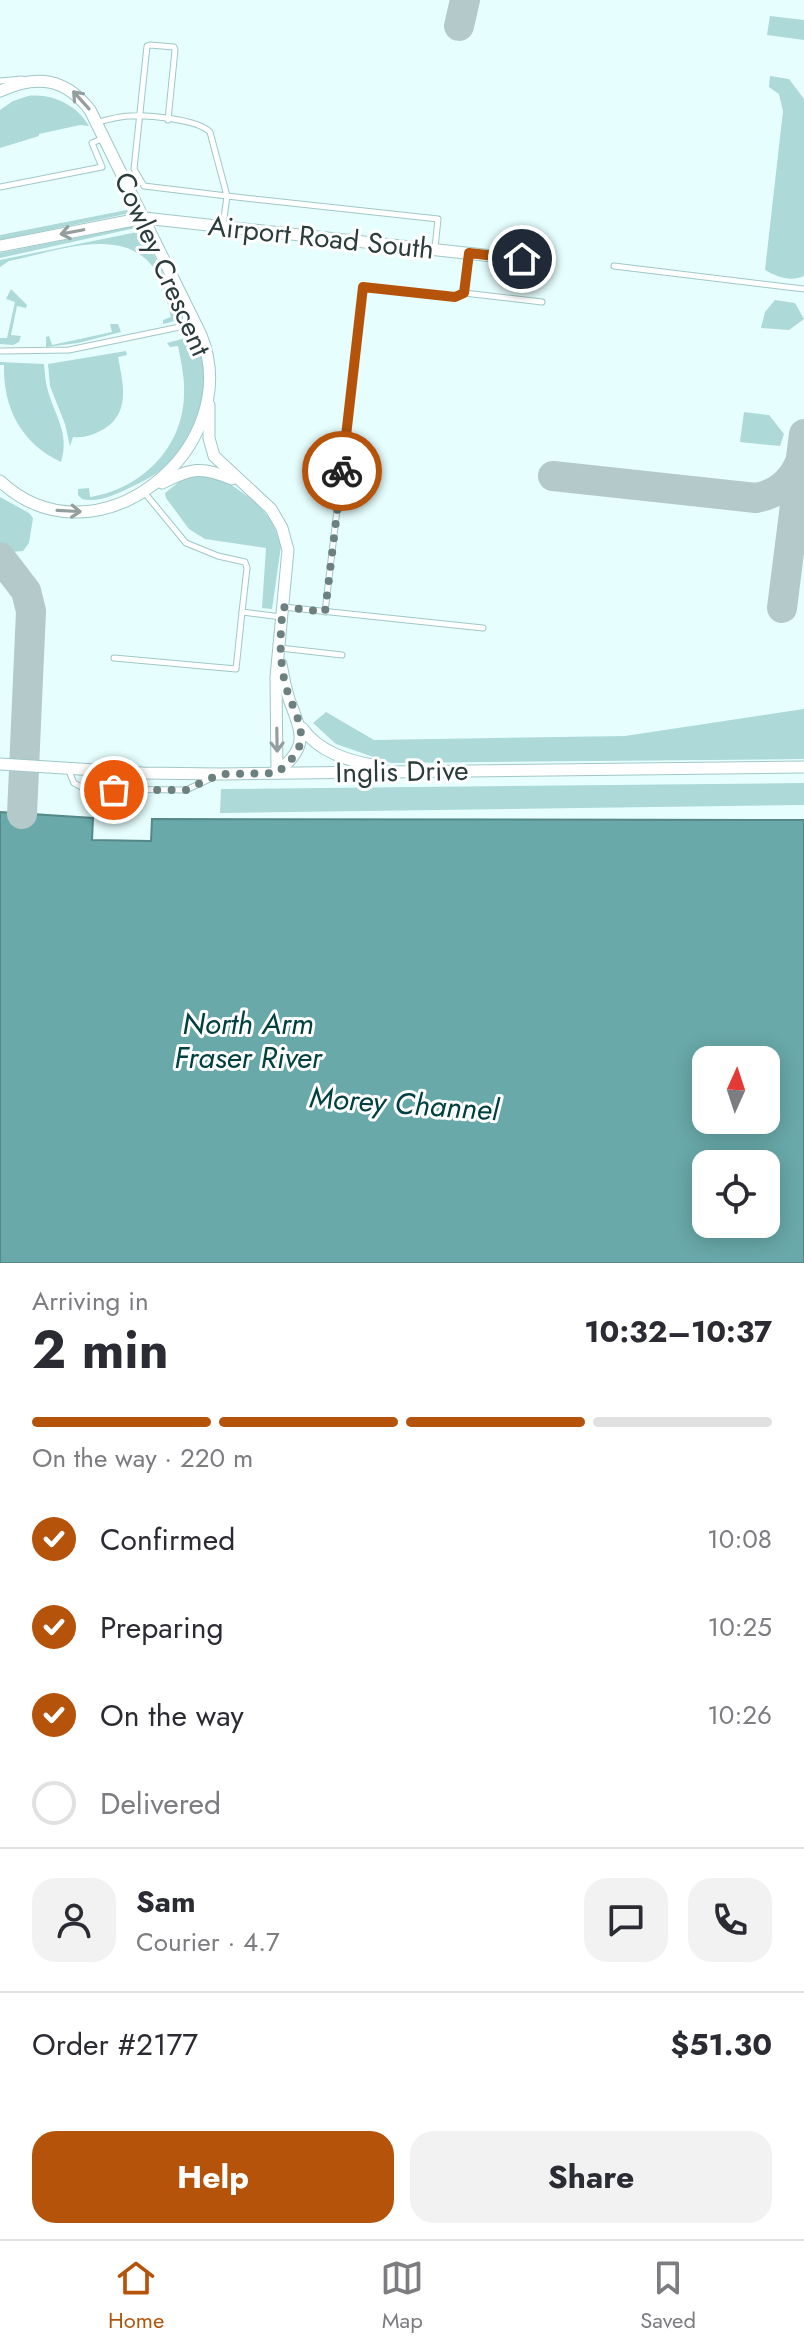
<!DOCTYPE html>
<html lang="en">
<head>
<meta charset="utf-8">
<style>
	body { margin:0; font-family:Jost,sans-serif; background:#f2f2f3; color:#2b2b33; height:100vh; display:flex; flex-direction:column; font-size:30px; white-space:nowrap }
	* { box-sizing:border-box; margin:0 }
	p { font-size:26px; color:#7c7c81 }
	.icon { flex:none; width:44px; height:44px; fill:none; stroke:currentColor; stroke-width:2; stroke-linecap:round; stroke-linejoin:round }
	.map { position:relative; height:1263px; overflow:hidden }
	.side { display:flex; flex-direction:column; background:#fff; flex:1 }
	.side>* { flex:none }
	.needle { width:52px; rotate:3deg }
	.fabs { position:absolute; left:692px; top:1046px; display:grid; gap:16px }
	.fabs a { display:grid; place-items:center; width:88px; height:88px; border-radius:16px; background:#fff; box-shadow:0 4px 20px #0003; font-size:40px }
	.pin { position:absolute; display:grid; place-items:center; width:68px; height:68px; color:#fff; margin:-34px; border:4px solid #fff; border-radius:50%; box-shadow:0 2px 8px #0007 }
	.courier { position:absolute; display:grid; place-items:center; width:80px; height:80px; margin:-40px; border:6px solid #b45309; border-radius:50%; background:#fff; color:#222; box-shadow:0 2px 10px #0007 }
	.head em { font-style:normal; font-weight:700 }
	.head div { display:flex; flex-direction:column-reverse }
	.head { display:flex; align-items:center; justify-content:space-between; height:136px; padding:0 32px }
	h1 { font-size:52px; font-weight:700; line-height:60px }
	.bar { display:grid; grid-template-columns:repeat(4,1fr); gap:12px 8px; align-content:center; height:96px; padding:0 32px }
	.bar i { height:10px; border-radius:6px; background:#e1e1e2 }
	.bar .active { background:#b45309 }
	.bar p { grid-column:span 4 }
	.line { display:flex; align-items:center; gap:20px; padding:0 32px; border-top:2px solid #e1e1e2 }
	.line div { flex:1 }
	.round { display:grid; place-items:center; flex:none; width:84px; height:84px; border-radius:24px; background:#f2f2f3 }
	ol { padding:0 32px; list-style:none }
	li { display:flex; align-items:center; gap:24px; height:88px }
	li p { margin-inline-start:auto }
	li .icon { padding:8px; border-radius:50%; background:#b45309; color:#fff; stroke-width:4 }
	li:last-child { color:#7c7c81 }
	li i { width:44px; height:44px; border:4px solid #e1e1e2; border-radius:50% }
	.cta { display:flex; gap:16px; margin-top:auto; padding:16px 32px }
	.cta a { flex:1; height:92px; border-radius:24px; background:#b45309; color:#fff; font-size:32px; font-weight:700; line-height:92px; text-align:center }
	.cta a+a { background:#f2f2f3; color:#2b2b33 }
	.dock { display:flex; justify-content:space-around; align-items:center; height:112px; border-top:2px solid #e1e1e2; background:#fff; font-size:22px; color:#7c7c81 }
	.dock a { display:grid; justify-items:center; gap:4px }
	.dock .active { color:#b45309 }
	.map>svg:first-child { display:block }
	.green { fill:#add9d8 }
	.water { fill:#69a9a9; stroke:#568888; stroke-width:2; fill-rule:evenodd }
	.lines { fill:none; stroke-linecap:round; stroke-linejoin:round }
	.taxiway { stroke:#b4caca; stroke-width:30 }
	.service-casing { stroke:#a0c7c7; stroke-width:7 }
	.minor-casing { stroke:#a0c7c7; stroke-width:13 }
	.service { stroke:#fff; stroke-width:5 }
	.minor { stroke:#fff; stroke-width:11 }
	.oneway { stroke:#959e9e }
	.done { stroke:#6c8080; stroke-width:8; stroke-dasharray:0 14.4 }
	.route { stroke:#b45309; stroke-width:10 }
	.labels { text-anchor:middle; stroke-width:6; stroke-linejoin:round; paint-order:stroke }
	.street-label { font-size:28px; fill:#2b3c3c; stroke:#fff }
	.water-label { font-size:30px; font-style:italic; fill:#004040; stroke:#fff }
</style>
</head>
<body>
<div class="map">
<svg width="804" height="1263" viewBox="0 0 804 1263">
	<rect width="100%" height="100%" fill="#e6fefe"/>
	<g class="green">
		<path d="M770,16L804,20V40L767,35Z"/>
		<path d="M770,76L789,79L804,99V276C791,282 777,277 765,270L783,111L779,94L769,87Z"/>
		<path d="M28,96C52,93 77,105 89,126L80,125L39,134V136L0,148V110L13,101Z"/>
		<path d="M127,210L129,212L126,214L0,240V235Z"/>
		<path d="M134,226L140,227L0,258V253Z"/>
		<path d="M142,231L183,314V319L163,324V320L171,317C167,303 165,288 158,275C129,221 56,252 9,261L0,267V260Z"/>
		<path d="M11,289L27,305L26,308L17,306L11,335L21,336L19,342L13,345L0,344V338H7L15,302L6,299Z"/>
		<path d="M775,300L795,303L804,319L789,330L761,328L765,312Z"/>
		<path d="M110,324H118L121,332L78,343L46,347V337L49,336L52,345L112,332Z"/>
		<path d="M193,336C219,373 196,438 165,466C155,476 142,482 129,488C115,495 97,503 82,499L78,495V489L89,488L90,497C141,489 183,448 184,395C185,378 181,362 178,346L170,347L167,343Z"/>
		<path d="M126,351L127,355L118,357C123,384 131,412 104,429C93,435 85,438 73,437L70,446L65,424L50,386L48,364Z"/>
		<path d="M0,362L44,364C45,373 45,382 48,391C55,416 70,434 61,462C21,443 3,408 4,365H0Z"/>
		<path d="M744,412L769,415L784,434L780,446L740,442Z"/>
		<path d="M197,474L223,479L257,503L273,523L281,546L272,609L262,608L266,548L205,539L189,529L166,498L165,493L184,478Z"/>
		<path d="M0,497L29,513L33,518L29,543L23,551L10,552L0,543Z"/>
		<path d="M804,709V759L391,763L336,744L313,723L326,712L374,740L625,736Z"/>
		<path d="M804,783V805L220,813L221,789Z"/>
	</g>
	<path class="water" d="M0,812L93,818L92,840L151,841L152,819L804,820V1263H0ZM706,1060H766V1120H706ZM706,1164H766V1224H706Z"/>
	<g class="lines">
		<g class="taxiway">
			<path d="M459,26L465,0"/>
			<path d="M553,476L756,498C777,494 792,482 800,462"/>
			<path d="M0,557L26,591L31,611L22,814"/>
			<path d="M782,608L804,434"/>
		</g>
		<defs>
			<g id="service">
				<path d="M0,81L22,79"/>
				<path d="M98,122C108,120 119,116 129,116C148,115 197,119 210,132L227,196L144,186L134,169L147,46L150,45L174,47L175,50L168,120"/>
				<path d="M0,187L102,167L92,143L104,138"/>
				<path d="M223,226L227,196L438,219L435,248"/>
				<path d="M614,266L804,289"/>
				<path d="M464,293L469,254"/>
				<path d="M0,351L69,350L194,324"/>
				<path d="M144,492L186,543L218,556L245,562L247,568L242,612L281,617"/>
				<path d="M283,607L483,628"/>
				<path d="M325,612L363,287L455,297L464,293L542,302"/>
				<path d="M280,648L342,655"/>
				<path d="M114,658L236,669L242,612"/>
				<path d="M68,769L74,783L85,789L186,790L216,776"/>
			</g>
			<g id="minor">
				<path d="M0,91C37,74 65,78 90,110L201,335C247,448 96,571 0,481"/>
				<path d="M0,246L144,218L548,262"/>
				<path d="M209,405V438L214,456L271,509L282,528L288,550L276,677L277,773"/>
				<path d="M162,483C191,468 202,466 232,479"/>
				<path d="M302,728C319,752 348,761 377,766"/>
				<path d="M0,764L143,773L220,774L804,767"/>
				<path d="M277,773C304,748 305,741 292,707C286,694 284,679 281,664"/>
			</g>
		</defs>
		<use href="#service" class="service-casing"/>
		<use href="#minor" class="minor-casing"/>
		<use href="#service" class="service"/>
		<use href="#minor" class="minor"/>
	</g>
	<defs><path id="oneway-shaft" d="M-6 0H5M1.5-3L5.5 0L1.5 3" fill="none" stroke-width="1.6" stroke-linecap="round" stroke-linejoin="round" transform="scale(2)"/></defs>
	<g class="oneway">
		<use href="#oneway-shaft" transform="translate(81 100) rotate(-132)"/>
		<use href="#oneway-shaft" transform="translate(72 232) rotate(169)"/>
		<use href="#oneway-shaft" transform="translate(69 511) rotate(3)"/>
		<use href="#oneway-shaft" transform="translate(277 740) rotate(89)"/>
	</g>
	<g class="lines">
		<path class="done" d="M114,790H186L220,774L277,773C286,765 297,756 300,744C305,724 289,702 285,683C279,657 280,634 283,607L325,612L342,471"/>
		<path class="route" d="M342,471L363,287L455,297L464,293L469,253L522,259"/>
	</g>
	<g class="labels">
		<g class="street-label">
			<text transform="translate(321 237) rotate(6)" y="10">Airport Road South</text>
			<text transform="translate(163 264) rotate(66)" y="10">Cowley Crescent</text>
			<text transform="translate(402 771) rotate(-1)" y="10">Inglis Drive</text>
		</g>
		<g class="water-label">
			<text x="248" y="1034">North Arm<tspan x="248" dy="34">Fraser River</tspan></text>
			<text transform="translate(404 1104) rotate(4)" y="10">Morey Channel</text>
		</g>
	</g>
</svg>
<div class="fabs">
<a><svg class="needle" viewBox="-14 -14 28 28"><path d="M0-13l5 13h-10z" fill="#e53935"/><path d="M0 13l5-13h-10z" fill="#7c7c81"/></svg></a>
<a><svg class="icon" aria-label="locate" viewBox="0 0 24 24"><circle cx="12" cy="12" r="6"/><path d="M12 2v4M12 18v4M2 12h4M18 12h4"/></svg></a>
</div>
<div class="pin" style="left:114px;top:790px;background:#ea580c"><svg class="icon" aria-label="bag" viewBox="0 0 24 24"><path d="M5 8h14l-1 12H6zM9 8a3 3 0 0 1 6 0"/></svg></div>
<div class="pin" style="left:522px;top:259px;background:#1f2937"><svg class="icon" aria-label="home" viewBox="0 0 24 24"><path d="M3 11l9-7 9 7M6 9v11h12V9"/></svg></div>
<div class="courier" style="left:342px;top:471px"><svg class="icon" aria-label="bike" viewBox="0 0 24 24"><circle cx="6" cy="16" r="4"/><circle cx="18" cy="16" r="4"/><path d="M6 16l4-8h5l3 8M10 8l3 8H6M13 5h3"/></svg></div>
</div>
<section class="side">
<div class="head"><div><h1>2 min</h1><p>Arriving in</p></div><em>10:32–10:37</em></div>
<div class="bar"><i class="active"></i><i class="active"></i><i class="active"></i><i></i><p>On the way · 220 m</p></div>
<ol>
<li><svg class="icon" aria-label="check" viewBox="0 0 24 24"><path d="M5 12l5 5 9-10"/></svg>Confirmed<p>10:08</p></li>
<li><svg class="icon" aria-label="check" viewBox="0 0 24 24"><path d="M5 12l5 5 9-10"/></svg>Preparing<p>10:25</p></li>
<li><svg class="icon" aria-label="check" viewBox="0 0 24 24"><path d="M5 12l5 5 9-10"/></svg>On the way<p>10:26</p></li>
<li><i></i>Delivered</li>
</ol>
<div class="line" style="height:144px"><a class="round"><svg class="icon" aria-label="person" viewBox="0 0 24 24"><circle cx="12" cy="8" r="4"/><path d="M4 21q1-7 8-7t8 7"/></svg></a><div><b>Sam</b><p>Courier · 4.7</p></div><a class="round"><svg class="icon" aria-label="chat" viewBox="0 0 24 24"><path d="M4 5h16v11H9l-5 4z"/></svg></a><a class="round"><svg class="icon" aria-label="phone" viewBox="0 0 24 24"><path d="M5 4h4l2 5-3 2q2 4 5 5l2-3 5 2v4C11 20 4 13 5 4z"/></svg></a></div>
<div class="line" style="height:104px"><div>Order #2177</div><b>$51.30</b></div>
<div class="cta"><a>Help</a><a>Share</a></div>
</section>
<nav class="dock">
<a class="active"><svg class="icon" aria-label="home" viewBox="0 0 24 24"><path d="M3 11l9-7 9 7M6 9v11h12V9"/></svg>Home</a>
<a><svg class="icon" aria-label="map" viewBox="0 0 24 24"><path d="M3 6l6-2 6 2 6-2v14l-6 2-6-2-6 2zM9 4v14M15 6v14"/></svg>Map</a>
<a><svg class="icon" aria-label="saved" viewBox="0 0 24 24"><path d="M7 4h10v16l-5-4-5 4z"/></svg>Saved</a>
</nav>
</body>
</html>
